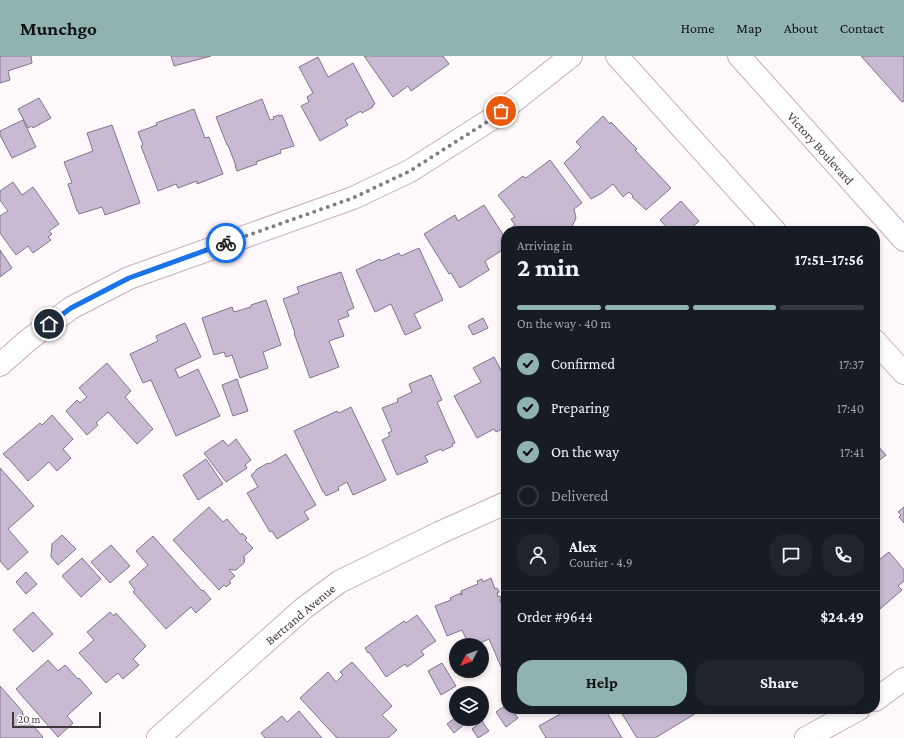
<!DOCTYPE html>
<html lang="en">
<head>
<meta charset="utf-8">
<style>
	body { margin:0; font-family:"Crimson Pro",serif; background:#20242c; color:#f1f3f6; height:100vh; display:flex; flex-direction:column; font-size:15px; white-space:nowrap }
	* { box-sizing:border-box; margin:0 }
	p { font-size:13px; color:#9ea1a6 }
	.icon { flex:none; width:22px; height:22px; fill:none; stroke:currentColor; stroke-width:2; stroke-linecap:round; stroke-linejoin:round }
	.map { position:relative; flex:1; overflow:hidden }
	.side { position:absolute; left:501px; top:170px; width:379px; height:488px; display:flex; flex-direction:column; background:#171b24; border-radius:16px; box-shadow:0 2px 6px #0003 }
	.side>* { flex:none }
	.needle { width:26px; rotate:228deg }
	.tools { position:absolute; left:449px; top:582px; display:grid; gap:8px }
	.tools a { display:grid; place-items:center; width:40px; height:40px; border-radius:50%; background:#171b24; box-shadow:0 2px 6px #0003; font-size:20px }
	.scale { position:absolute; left:12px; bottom:10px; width:89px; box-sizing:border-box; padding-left:4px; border:2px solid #43373e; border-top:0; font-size:11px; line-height:14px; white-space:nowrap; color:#43373e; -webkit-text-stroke:3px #fff; paint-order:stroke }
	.pin { position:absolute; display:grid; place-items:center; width:34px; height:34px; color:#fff; margin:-17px; border:2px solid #fff; border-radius:50%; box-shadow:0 1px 4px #0007 }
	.courier { position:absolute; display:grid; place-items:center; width:40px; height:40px; margin:-20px; border:3px solid #1a73e8; border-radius:50%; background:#fff; color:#222; box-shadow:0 1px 5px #0007 }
	.overview em { font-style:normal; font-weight:700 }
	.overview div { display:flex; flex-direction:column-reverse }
	.overview { display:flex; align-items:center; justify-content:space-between; height:68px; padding:0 16px }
	h1 { font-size:26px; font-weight:700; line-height:30px }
	.bar { display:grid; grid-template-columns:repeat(4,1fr); gap:6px 4px; align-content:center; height:48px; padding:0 16px }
	.bar i { height:5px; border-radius:3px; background:#363941 }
	.bar .on { background:#90b3b2 }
	.bar p { grid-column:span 4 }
	.line { display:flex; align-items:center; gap:10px; padding:0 16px; border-top:1px solid #363941 }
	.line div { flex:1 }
	.round { display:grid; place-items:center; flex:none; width:42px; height:42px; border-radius:16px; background:#20242c }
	ol { padding:0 16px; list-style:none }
	li { display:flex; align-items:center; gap:12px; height:44px }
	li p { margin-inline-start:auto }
	li .icon { padding:4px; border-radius:50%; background:#90b3b2; color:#111; stroke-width:4 }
	li:last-child { color:#9ea1a6 }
	li i { width:22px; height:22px; border:2px solid #363941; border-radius:50% }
	.action { display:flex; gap:8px; margin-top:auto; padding:8px 16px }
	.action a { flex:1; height:46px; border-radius:16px; background:#90b3b2; color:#111; font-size:16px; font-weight:700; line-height:46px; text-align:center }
	.action a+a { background:#20242c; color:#f1f3f6 }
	header { display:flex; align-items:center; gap:24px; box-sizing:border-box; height:56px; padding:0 20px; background:#90b3b2; color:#111 }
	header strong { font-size:19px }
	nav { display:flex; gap:22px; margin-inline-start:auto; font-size:14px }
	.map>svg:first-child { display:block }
	.building { fill:#c9bad3; stroke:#81748b }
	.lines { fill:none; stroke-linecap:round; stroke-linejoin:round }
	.minor-casing { stroke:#c8acbc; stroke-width:24 }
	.major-casing { stroke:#c8acbc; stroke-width:24 }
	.minor { stroke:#fff; stroke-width:22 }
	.major { stroke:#fff; stroke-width:22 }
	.done { stroke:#857b80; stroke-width:4; stroke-dasharray:0 7.2 }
	.route { stroke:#1a73e8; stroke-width:5 }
	.labels { text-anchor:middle; stroke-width:4; stroke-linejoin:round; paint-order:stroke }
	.street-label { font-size:13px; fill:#43373e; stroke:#fff }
</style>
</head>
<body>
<header>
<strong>Munchgo</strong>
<nav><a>Home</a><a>Map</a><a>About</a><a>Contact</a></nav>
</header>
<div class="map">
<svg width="904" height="682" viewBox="0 0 904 682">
	<rect width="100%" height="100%" fill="#fff9fc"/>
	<g class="building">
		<path d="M0,0H31L32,7L8,15L10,24L0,27Z"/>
		<path d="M171,0H211L174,10Z"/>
		<path d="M364,0H443L449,8L411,35L408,30L393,41Z"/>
		<path d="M861,0H904V45L902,46Z"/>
		<path d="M318,1L328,21L353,7L375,48L372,50L373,51L362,57L361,55L345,64L348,69L320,85L301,50L309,46L307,41L313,37L299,11Z"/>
		<path d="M39,42L51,62L33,72L32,70L28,72L18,53Z"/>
		<path d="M262,43L270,64L274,63L273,61L279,59V60L282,59L294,90L280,94L281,97L256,106L257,108L237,115L235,110H236L228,89H227L216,61Z"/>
		<path d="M194,53L205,82L209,81L223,118L197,128V125L178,132L176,128L158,135L141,90L143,89L138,76L157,69L156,67Z"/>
		<path d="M603,60L610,68L611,66L637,93L635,94L671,132L646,154L632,141L633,140L629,136L623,141L613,128L602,137L591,143L564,107L581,91L576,86Z"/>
		<path d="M23,64L36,91L12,102L0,79V75Z"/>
		<path d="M112,69L140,147L105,159L102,151L79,158L78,155H77L68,128L72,127L64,106L93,95L87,77Z"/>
		<path d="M550,104L582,147L574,153L576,162L571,173L569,175H513L511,172L515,169L511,163L515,161L498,139L523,120L526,122Z"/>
		<path d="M13,126L22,139L33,131L59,168L49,175L52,178L48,181L51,184L33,197L28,190L16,199L0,177V160L8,155L0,144V135Z"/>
		<path d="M681,145L699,165L688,175H670L660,164Z"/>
		<path d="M484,149L506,183V192L485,205L489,214L460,232L451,217L449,218L424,178L455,159L458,165Z"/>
		<path d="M419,192L443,244L414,258L421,272L405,279L391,248L375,256L356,214L380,203L381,205L399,197L401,200Z"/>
		<path d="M0,194L12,212L0,221Z"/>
		<path d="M341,216L354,252L347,255L349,260L338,264L344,280L329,285L339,311L310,322L294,277H295L283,243L299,237L297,231Z"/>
		<path d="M266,244L281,289L263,296L268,312L240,322L232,299L226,301L224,296L214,299L202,262L232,251L234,256L251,251V249Z"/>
		<path d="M483,262L488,272L473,279L468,270Z"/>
		<path d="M185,267L201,301L175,313L179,322L198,313L220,360L176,380L151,324L143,327L130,298L158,285L156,280Z"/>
		<path d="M494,301L505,322L506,321V371L496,376L494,373L477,382L454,340L481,326L473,312Z"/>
		<path d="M107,307L131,335L125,341L153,373L137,388L108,356L96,367L98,369L87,379L66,355L77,344L80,347L87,341L79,332Z"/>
		<path d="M431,319L442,344L437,346L455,387L452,388L453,390L442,395L441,393L425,400L428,406L397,419L382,384L390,380L388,377L392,375L382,352L398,346L397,343L412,336L409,328Z"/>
		<path d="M237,323L248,355L233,360L222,329Z"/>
		<path d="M351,351L386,424L353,439L347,426L338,431L339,434L326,440L324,436H323L294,375L337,355L339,357Z"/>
		<path d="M52,359L73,383L63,393L71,402L57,415L49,406L28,425L8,402H7L3,398L40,367L42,369Z"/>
		<path d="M236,383L251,404L245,409L247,412L226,426L204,397L223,384L228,390Z"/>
		<path d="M877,389L886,399L875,408V390Z"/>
		<path d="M286,398L316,449L304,456L309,463L277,483L272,475L270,476L247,437L258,431L251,419L254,417L257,413L268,407L269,408Z"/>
		<path d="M206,403L223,428L198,444L183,419Z"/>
		<path d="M0,412L34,450L8,473L28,496L8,514L0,505Z"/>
		<path d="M209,451L223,466L227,463L241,479L242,477L247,482L245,484L253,492L243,501L245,502L244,507L236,514H231L230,513L229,514L235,520L229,525L231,527L226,531L224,529L219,534L173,484Z"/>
		<path d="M904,451V467L899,461L901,459L898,456Z"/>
		<path d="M62,479L76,493L58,509L51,501L52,488Z"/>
		<path d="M153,480L202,535L203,534L211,543L196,557L191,551L166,573L133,536L135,534L129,526L148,509L136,495Z"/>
		<path d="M111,489L130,510L110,527L91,506Z"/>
		<path d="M889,496L904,514V525L898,530L902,534L880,553V551L875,555V507Z"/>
		<path d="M82,502L101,523L81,541L62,520Z"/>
		<path d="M26,516L37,528L26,538L16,526Z"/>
		<path d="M491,522L495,533L497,532L499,536L497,537L498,541L500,540L502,544H500L504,554H506V620H505L489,583L476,589H469L462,574L447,580L435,550L451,544L450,542L461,537V539H462L461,535L478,528L477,525L482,523L483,526Z"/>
		<path d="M33,556L53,578L33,596L13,574Z"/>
		<path d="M110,556L114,560L116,557L146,590L133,603L139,609L123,623L118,617L106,627L79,597L94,584L87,576Z"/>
		<path d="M417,559L436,585L421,595L424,599L407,611L405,608L386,621L369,596L368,597L365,592L404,565L406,567Z"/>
		<path d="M48,604L58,615L65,609L78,623L79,622L92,637L67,660L73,667L58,681L16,633Z"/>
		<path d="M352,606L392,650L382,659L397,674L388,682H337L300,642L328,616L336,626L343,619L340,616Z"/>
		<path d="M442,607L456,630L441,639L428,615Z"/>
		<path d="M0,630L23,656L22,657L43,681L42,682H0Z"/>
		<path d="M506,649V653H511L518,662L506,671L496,656Z"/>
		<path d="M569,653H605L622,682H546L539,670Z"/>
		<path d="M619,653H696L698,656L655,682H637Z"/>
		<path d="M299,655L322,682H265L261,677L282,660L287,666Z"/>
		<path d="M456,661V663H463L466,667L454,677L447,668Z"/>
		<path d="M482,665L489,675L478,682L472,673Z"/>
	</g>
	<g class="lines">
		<defs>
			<g id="minor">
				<path d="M617,0L775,175"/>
				<path d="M875,285L904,317"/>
				<path d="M0,309L27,285L71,252L129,222L353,142L410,115L490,64L571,0"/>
				<path d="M875,644L904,623"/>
				<path d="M158,682L304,552L339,526L439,477L506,447"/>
				<path d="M806,682L859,653"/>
			</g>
			<path id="major" d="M739,0L904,184"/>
		</defs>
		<use href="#minor" class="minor-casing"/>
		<use href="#major" class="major-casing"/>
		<use href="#minor" class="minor"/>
		<use href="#major" class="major"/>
	</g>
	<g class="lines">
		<path class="done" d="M226,187L353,142L410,115L490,64L501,55"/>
		<path class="route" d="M49,268L71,252L129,222L226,187"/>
	</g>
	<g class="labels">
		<g class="street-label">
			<text transform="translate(821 92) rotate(48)" y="5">Victory Boulevard</text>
			<text transform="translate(300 558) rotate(-40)" y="5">Bertrand Avenue</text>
		</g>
	</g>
</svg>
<div class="tools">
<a><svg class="needle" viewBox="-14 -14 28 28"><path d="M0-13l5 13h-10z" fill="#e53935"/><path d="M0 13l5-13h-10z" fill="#9ea1a6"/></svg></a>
<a><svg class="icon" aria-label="layers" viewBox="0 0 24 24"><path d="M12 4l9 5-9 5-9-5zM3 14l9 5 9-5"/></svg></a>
</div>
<div class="scale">20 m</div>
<div class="pin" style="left:501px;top:55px;background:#ea580c"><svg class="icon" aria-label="bag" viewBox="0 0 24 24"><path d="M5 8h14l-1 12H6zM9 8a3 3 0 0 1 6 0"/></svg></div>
<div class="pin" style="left:49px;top:268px;background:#1f2937"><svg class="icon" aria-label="home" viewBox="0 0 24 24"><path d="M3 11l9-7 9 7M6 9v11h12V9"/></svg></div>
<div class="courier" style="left:226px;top:187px"><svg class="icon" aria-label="bike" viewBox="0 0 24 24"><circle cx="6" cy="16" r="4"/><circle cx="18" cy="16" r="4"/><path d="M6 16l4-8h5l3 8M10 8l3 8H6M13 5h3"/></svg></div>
<section class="side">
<div class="overview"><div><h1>2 min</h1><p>Arriving in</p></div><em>17:51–17:56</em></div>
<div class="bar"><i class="on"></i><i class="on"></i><i class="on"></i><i></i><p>On the way · 40 m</p></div>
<ol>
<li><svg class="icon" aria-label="check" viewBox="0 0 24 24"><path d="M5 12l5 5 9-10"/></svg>Confirmed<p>17:37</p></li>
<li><svg class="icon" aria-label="check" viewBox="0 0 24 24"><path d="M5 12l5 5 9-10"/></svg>Preparing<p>17:40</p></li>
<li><svg class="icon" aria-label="check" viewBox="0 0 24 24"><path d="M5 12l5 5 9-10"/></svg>On the way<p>17:41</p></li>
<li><i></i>Delivered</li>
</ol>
<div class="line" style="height:72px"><a class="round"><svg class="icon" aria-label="person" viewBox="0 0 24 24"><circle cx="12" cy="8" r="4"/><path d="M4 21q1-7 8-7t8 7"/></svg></a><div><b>Alex</b><p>Courier · 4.9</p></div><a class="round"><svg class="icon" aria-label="chat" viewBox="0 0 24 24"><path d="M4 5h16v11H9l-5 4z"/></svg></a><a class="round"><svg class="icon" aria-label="phone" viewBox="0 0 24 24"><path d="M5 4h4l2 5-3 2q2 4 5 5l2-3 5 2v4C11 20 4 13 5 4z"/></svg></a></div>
<div class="line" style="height:52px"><div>Order #9644</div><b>$24.49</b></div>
<div class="action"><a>Help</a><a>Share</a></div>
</section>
</div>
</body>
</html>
